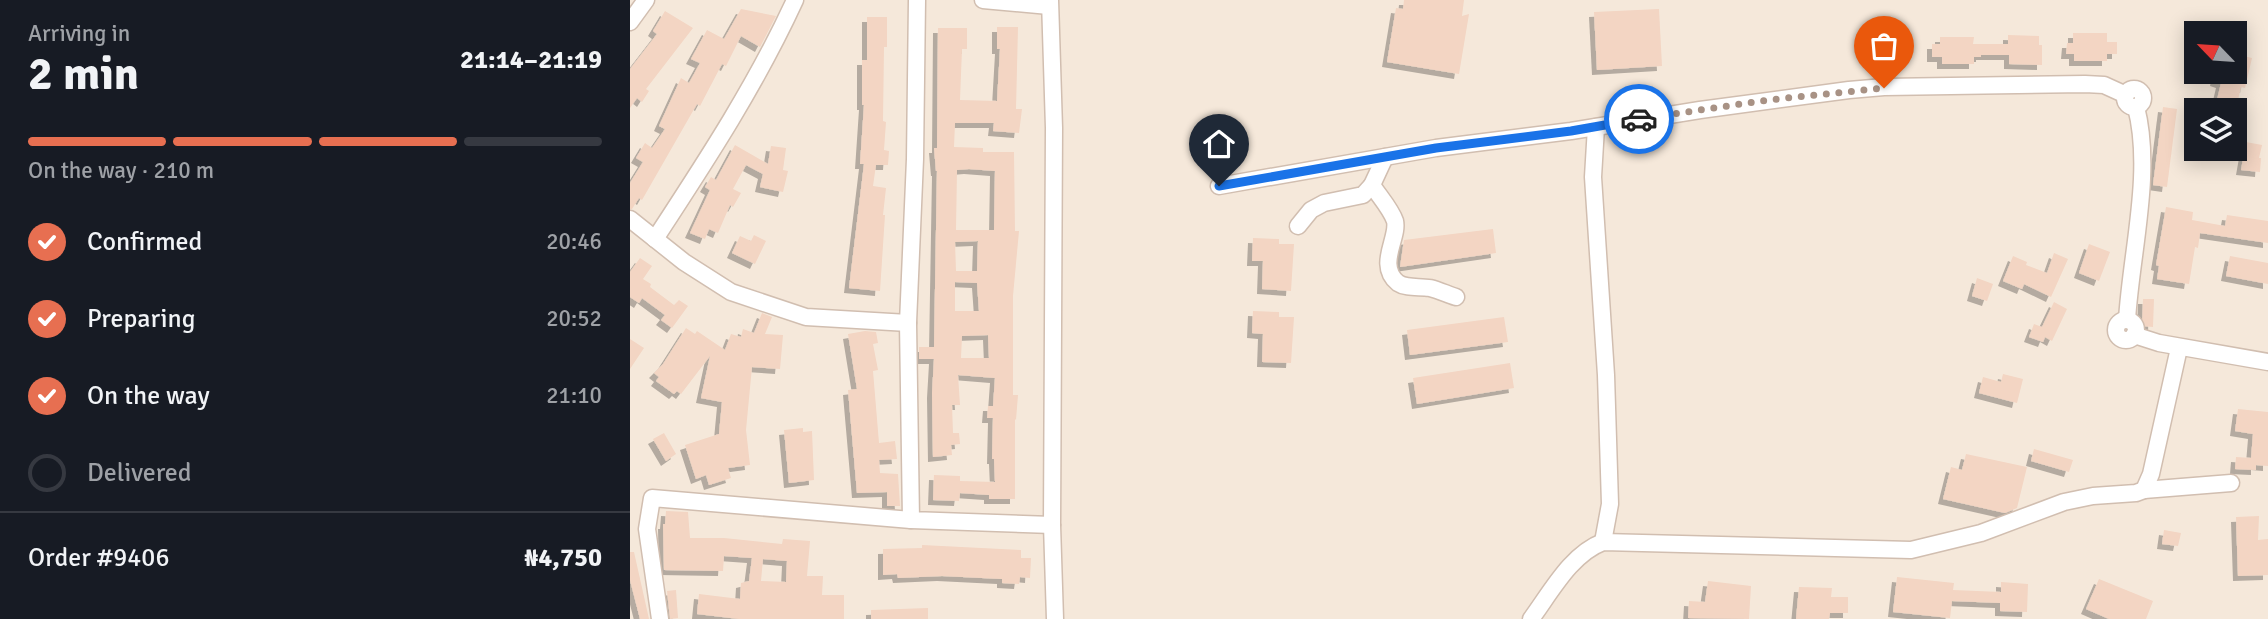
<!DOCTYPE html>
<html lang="en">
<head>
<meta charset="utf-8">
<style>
	body { margin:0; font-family:Signika,sans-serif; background:#242831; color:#f1f3f6; height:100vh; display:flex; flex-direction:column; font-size:26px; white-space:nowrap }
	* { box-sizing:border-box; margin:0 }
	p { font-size:23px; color:#9ea1a6 }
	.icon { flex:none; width:38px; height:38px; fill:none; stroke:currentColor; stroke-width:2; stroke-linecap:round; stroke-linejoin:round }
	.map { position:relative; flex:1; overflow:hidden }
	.panel { display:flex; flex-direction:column; background:#171b24; width:630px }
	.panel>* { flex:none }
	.needle { width:46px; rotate:295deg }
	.fabs { position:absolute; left:1554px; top:21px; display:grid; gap:14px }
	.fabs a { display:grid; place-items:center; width:63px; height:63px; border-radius:0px; background:#171b24; box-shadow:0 4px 18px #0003; font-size:35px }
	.pin { position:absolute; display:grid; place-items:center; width:60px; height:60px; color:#fff; margin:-72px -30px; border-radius:50% 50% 50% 0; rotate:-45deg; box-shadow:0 0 7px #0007 }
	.pin .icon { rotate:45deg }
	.courier { position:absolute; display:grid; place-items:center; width:70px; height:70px; margin:-35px; border:5px solid #1a73e8; border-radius:50%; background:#fff; color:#222; box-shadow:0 2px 9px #0007 }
	.summary em { font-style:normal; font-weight:700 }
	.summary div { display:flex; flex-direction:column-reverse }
	.summary { display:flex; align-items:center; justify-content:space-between; height:119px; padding:0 28px }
	h1 { font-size:46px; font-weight:700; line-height:52px }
	.bar { display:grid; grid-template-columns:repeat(4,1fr); gap:10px 7px; align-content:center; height:84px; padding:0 28px }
	.bar i { height:9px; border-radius:5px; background:#363941 }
	.bar .current { background:#e76f51 }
	.bar p { grid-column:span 4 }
	.line { display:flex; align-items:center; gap:18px; padding:0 28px; border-top:2px solid #363941 }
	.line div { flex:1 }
	ol { padding:0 28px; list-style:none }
	li { display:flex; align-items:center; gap:21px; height:77px }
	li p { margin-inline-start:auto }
	li .icon { padding:7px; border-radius:50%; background:#e76f51; color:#fff; stroke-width:4 }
	li:last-child { color:#9ea1a6 }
	li i { width:38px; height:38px; border:4px solid #363941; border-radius:50% }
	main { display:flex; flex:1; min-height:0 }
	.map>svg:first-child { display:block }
	.residential { fill:#f5e8da; fill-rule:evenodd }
	.building { fill:#f3d5c3; fill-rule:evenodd; filter:url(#shadow) }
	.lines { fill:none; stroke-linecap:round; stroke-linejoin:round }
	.minor-casing { stroke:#d1beb0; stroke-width:19 }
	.minor { stroke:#fff; stroke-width:16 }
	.done { stroke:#a89285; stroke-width:7; stroke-dasharray:0 12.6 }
	.route { stroke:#1a73e8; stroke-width:9 }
</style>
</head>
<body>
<main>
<section class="panel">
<div class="summary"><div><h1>2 min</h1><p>Arriving in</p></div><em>21:14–21:19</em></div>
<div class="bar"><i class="current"></i><i class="current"></i><i class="current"></i><i></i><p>On the way · 210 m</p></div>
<ol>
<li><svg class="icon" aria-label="check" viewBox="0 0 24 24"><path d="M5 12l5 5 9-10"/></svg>Confirmed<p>20:46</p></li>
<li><svg class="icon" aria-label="check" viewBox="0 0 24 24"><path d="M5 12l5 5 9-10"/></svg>Preparing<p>20:52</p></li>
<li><svg class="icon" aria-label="check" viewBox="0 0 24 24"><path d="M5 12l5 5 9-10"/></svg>On the way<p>21:10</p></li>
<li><i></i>Delivered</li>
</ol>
<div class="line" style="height:91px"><div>Order #9406</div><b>₦4,750</b></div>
</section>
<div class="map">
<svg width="1638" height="619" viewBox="0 0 1638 619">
	<defs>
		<filter id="shadow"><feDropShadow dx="-5" dy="5" stdDeviation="0" flood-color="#0004"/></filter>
	</defs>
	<rect width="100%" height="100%" fill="#fdf6ec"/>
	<path class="residential" d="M0,0H1638V619H0ZM1566,33H1605V72H1566ZM1566,110H1605V149H1566Z"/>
	<g class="building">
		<path d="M774,0H834L832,16L839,14L829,74L757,62L766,8L773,9Z"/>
		<path d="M111,9L146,16L130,47L111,36L96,66L92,64L70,106L67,104L12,200L9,198L2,209H0V183L13,162L6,158L15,143L22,148L35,129L29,126L51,78L59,83L70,63L61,59L77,30L94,39Z"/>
		<path d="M1029,9L1032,66L967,70L964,12Z"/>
		<path d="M35,11L63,28L16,89L19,91L12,102L7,98L0,108V69L27,34L23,31Z"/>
		<path d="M237,17H257V47H254L253,121L256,122L254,150L259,151L258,165H246L243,186L256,188L253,215H255L250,291L219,288L234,164H230L234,105H232V60H237Z"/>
		<path d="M367,27H388L386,109H392L389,133L363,131L364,123H325L324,147L353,148V152H384L385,231H389L383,296V395H388L386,420L385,419V499H359V495L330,493L329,501L303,500L304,475L330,476V481L365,482L364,459H362L363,418H357L358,406H363L365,378L328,375L330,405H322L323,433H329L330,444L321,445L322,455L303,457L302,393L304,359H289V347H304L307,171H306L304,148H307L308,28H337V49H332L330,100L367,101L370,49H367ZM339,169L365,171L364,230H326L327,170ZM348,241L347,271H326L325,242ZM325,282L347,283L349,311H325ZM358,335L359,358H331L332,336Z"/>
		<path d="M1242,33L1282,39L1278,64L1238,58Z"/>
		<path d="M1443,33H1477V42H1487V54H1477V61H1444V54H1436L1437,43H1443Z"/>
		<path d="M1378,35L1409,36V45H1412V65L1379,64V55H1351V57H1344V64H1312V57H1302V44H1310V37H1344L1343,44H1378Z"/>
		<path d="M1605,54L1622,58L1615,88L1611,87L1606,109L1586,104L1591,83L1585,81L1587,72H1605Z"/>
		<path d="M1533,107L1547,109L1537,187L1523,185Z"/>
		<path d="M1616,142L1632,145L1629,158H1631L1630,172L1611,170Z"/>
		<path d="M105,145L138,164L141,146L156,148L153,170L158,171L153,192L130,187L133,174L116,165L103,189L111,193L103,207L100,205L88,233L79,229L75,239L60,233L80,190L75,187L81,177L86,180Z"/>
		<path d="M1536,207L1563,212L1562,220L1595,226L1597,215L1638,221V243L1570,233L1568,248L1565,247L1559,284L1527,279L1529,266L1526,265Z"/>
		<path d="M863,229L866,253L770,267L774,240Z"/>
		<path d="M124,235L136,241L125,264L102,253L110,236L121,241Z"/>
		<path d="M623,238L649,239V244H664L661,291L632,289L633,261H622Z"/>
		<path d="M1459,244L1480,252L1469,281L1449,273Z"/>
		<path d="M1424,253L1438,259L1421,297L1394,284L1392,289L1373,281L1383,256L1397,262L1396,265L1417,273Z"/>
		<path d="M1600,256L1638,263V284L1596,276Z"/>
		<path d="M10,258L22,266L13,279L21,284L20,287L44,305L49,300L58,306L42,328L31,320L35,315L12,298L9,303L0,297V272Z"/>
		<path d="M1347,278L1363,284L1357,301L1342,296Z"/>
		<path d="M1513,299H1524L1523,327L1512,326Z"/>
		<path d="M1424,302L1437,309L1422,341L1415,337L1413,342L1399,337L1404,324L1412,327Z"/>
		<path d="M623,311L649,312V317H664L661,363L632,362L633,334L622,333Z"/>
		<path d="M132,313L142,317L135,334L153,335L150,369L122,367L116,430L120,465L98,468L101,478L79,485L76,475L66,479L55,445L89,434L92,402L71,398L80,356L51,394L47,391L44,394L26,381L29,377L24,373L33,364L56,328L65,334L67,331L95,350L101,334L111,337L113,329L124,333Z"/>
		<path d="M874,317L878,342L780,355L777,330Z"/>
		<path d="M235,331L246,332L248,343L243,344L248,370L243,371L249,443L265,441L267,459L249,460L250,473L268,474L270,506H257V492L227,493L218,390L227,389L218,334Z"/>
		<path d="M0,339L14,348L0,369Z"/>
		<path d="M880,363L884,388L787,404L783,378Z"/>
		<path d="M1373,374L1393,379L1387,403L1349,393L1353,377L1371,382Z"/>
		<path d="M1608,409L1638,412V466L1626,465V470L1605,469L1606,457L1621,458L1623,434L1605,431Z"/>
		<path d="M173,428V432L182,431L184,480L159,483L154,430Z"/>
		<path d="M34,433L46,454L36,461L23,439Z"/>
		<path d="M1404,449L1443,460L1439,472L1401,461Z"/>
		<path d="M1336,454L1397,467L1387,508L1375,513L1313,499L1321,467L1332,470Z"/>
		<path d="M36,511L58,512L60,538H94L152,544L153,539L180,541L177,576H193L192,595H214V619H109L67,614L69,594L110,599L111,583L119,581L122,558L94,556L93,571L34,570L33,524H35ZM133,559L157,561L156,582L131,581Z"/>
		<path d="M1629,516L1628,540L1638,539V575L1608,576L1606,517Z"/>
		<path d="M1534,530L1551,533L1548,546L1532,544Z"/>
		<path d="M292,545L391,550V558H401L400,578L390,577L389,584L372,583V579L312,576L268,578L267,574L253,575V549L292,548Z"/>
		<path d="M0,552H4L19,619H10L0,580Z"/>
		<path d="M1267,577L1324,583L1323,590L1371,592V582L1398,584L1397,612L1370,611V603L1322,601L1320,618L1263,612Z"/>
		<path d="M1469,579L1523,601L1516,619H1479L1456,609Z"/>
		<path d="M1078,581L1121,586L1119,619L1058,618L1059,601L1075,602Z"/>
		<path d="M1169,587L1202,588L1201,597H1218V613H1200L1199,619H1166Z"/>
		<path d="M46,590L48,618L40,619L37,591Z"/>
		<path d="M298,608V619H241V610Z"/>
	</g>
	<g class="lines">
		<defs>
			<g id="minor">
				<path d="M287,0L285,159L278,323L281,520L422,525"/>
				<path d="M353,0L419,6"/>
				<path d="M420,0L424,128L422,525L425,619"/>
				<path d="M0,22L16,0"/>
				<circle cx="1504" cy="98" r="9"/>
				<path d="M966,127L963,177L976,375L980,504L973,542"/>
				<path d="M742,185C749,196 761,209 765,221C769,238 746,265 768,283C777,289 790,286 800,288C808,290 817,294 826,297"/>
				<path d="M589,186L806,148L941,131L1070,110L1219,90L1254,87L1455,84L1474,85L1496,95"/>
				<path d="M0,219L54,262L101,292L176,317L278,323"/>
				<path d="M668,226L681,210L694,203L733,195L742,185L755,157"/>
				<path d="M25,239C76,161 126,85 165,0"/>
				<path d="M1497,320C1501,253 1523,172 1506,107"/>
				<circle cx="1496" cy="330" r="10"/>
				<path d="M1504,335L1529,343L1638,362"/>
				<path d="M1514,490L1601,483"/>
				<path d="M30,619L17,529L22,498L281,520"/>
				<path d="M901,619C921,592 941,554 973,542L1281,550L1351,533L1434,502L1463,496L1506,493L1514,490L1521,474L1549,348"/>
			</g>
		</defs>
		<use href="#minor" class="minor-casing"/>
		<use href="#minor" class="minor"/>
	</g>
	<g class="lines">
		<path class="done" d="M1009,119L1138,100L1254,88"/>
		<path class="route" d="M589,186L806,148L941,131L1009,119"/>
	</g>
</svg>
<div class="fabs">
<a><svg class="needle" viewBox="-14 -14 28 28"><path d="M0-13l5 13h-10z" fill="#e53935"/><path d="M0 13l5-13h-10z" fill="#9ea1a6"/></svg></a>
<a><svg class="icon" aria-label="layers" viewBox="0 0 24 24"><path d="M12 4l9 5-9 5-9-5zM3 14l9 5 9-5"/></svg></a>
</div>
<div class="pin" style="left:1254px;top:88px;background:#ea580c"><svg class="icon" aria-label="bag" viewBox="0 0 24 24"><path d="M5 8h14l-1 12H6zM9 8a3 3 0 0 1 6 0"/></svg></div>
<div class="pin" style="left:589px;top:186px;background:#1f2937"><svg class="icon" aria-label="home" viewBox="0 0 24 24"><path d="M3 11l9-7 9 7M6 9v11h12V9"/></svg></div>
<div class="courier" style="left:1009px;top:119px"><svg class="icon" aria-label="car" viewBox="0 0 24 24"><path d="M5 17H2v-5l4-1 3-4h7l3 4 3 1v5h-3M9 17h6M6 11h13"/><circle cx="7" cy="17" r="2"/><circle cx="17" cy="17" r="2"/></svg></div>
</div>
</main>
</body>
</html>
